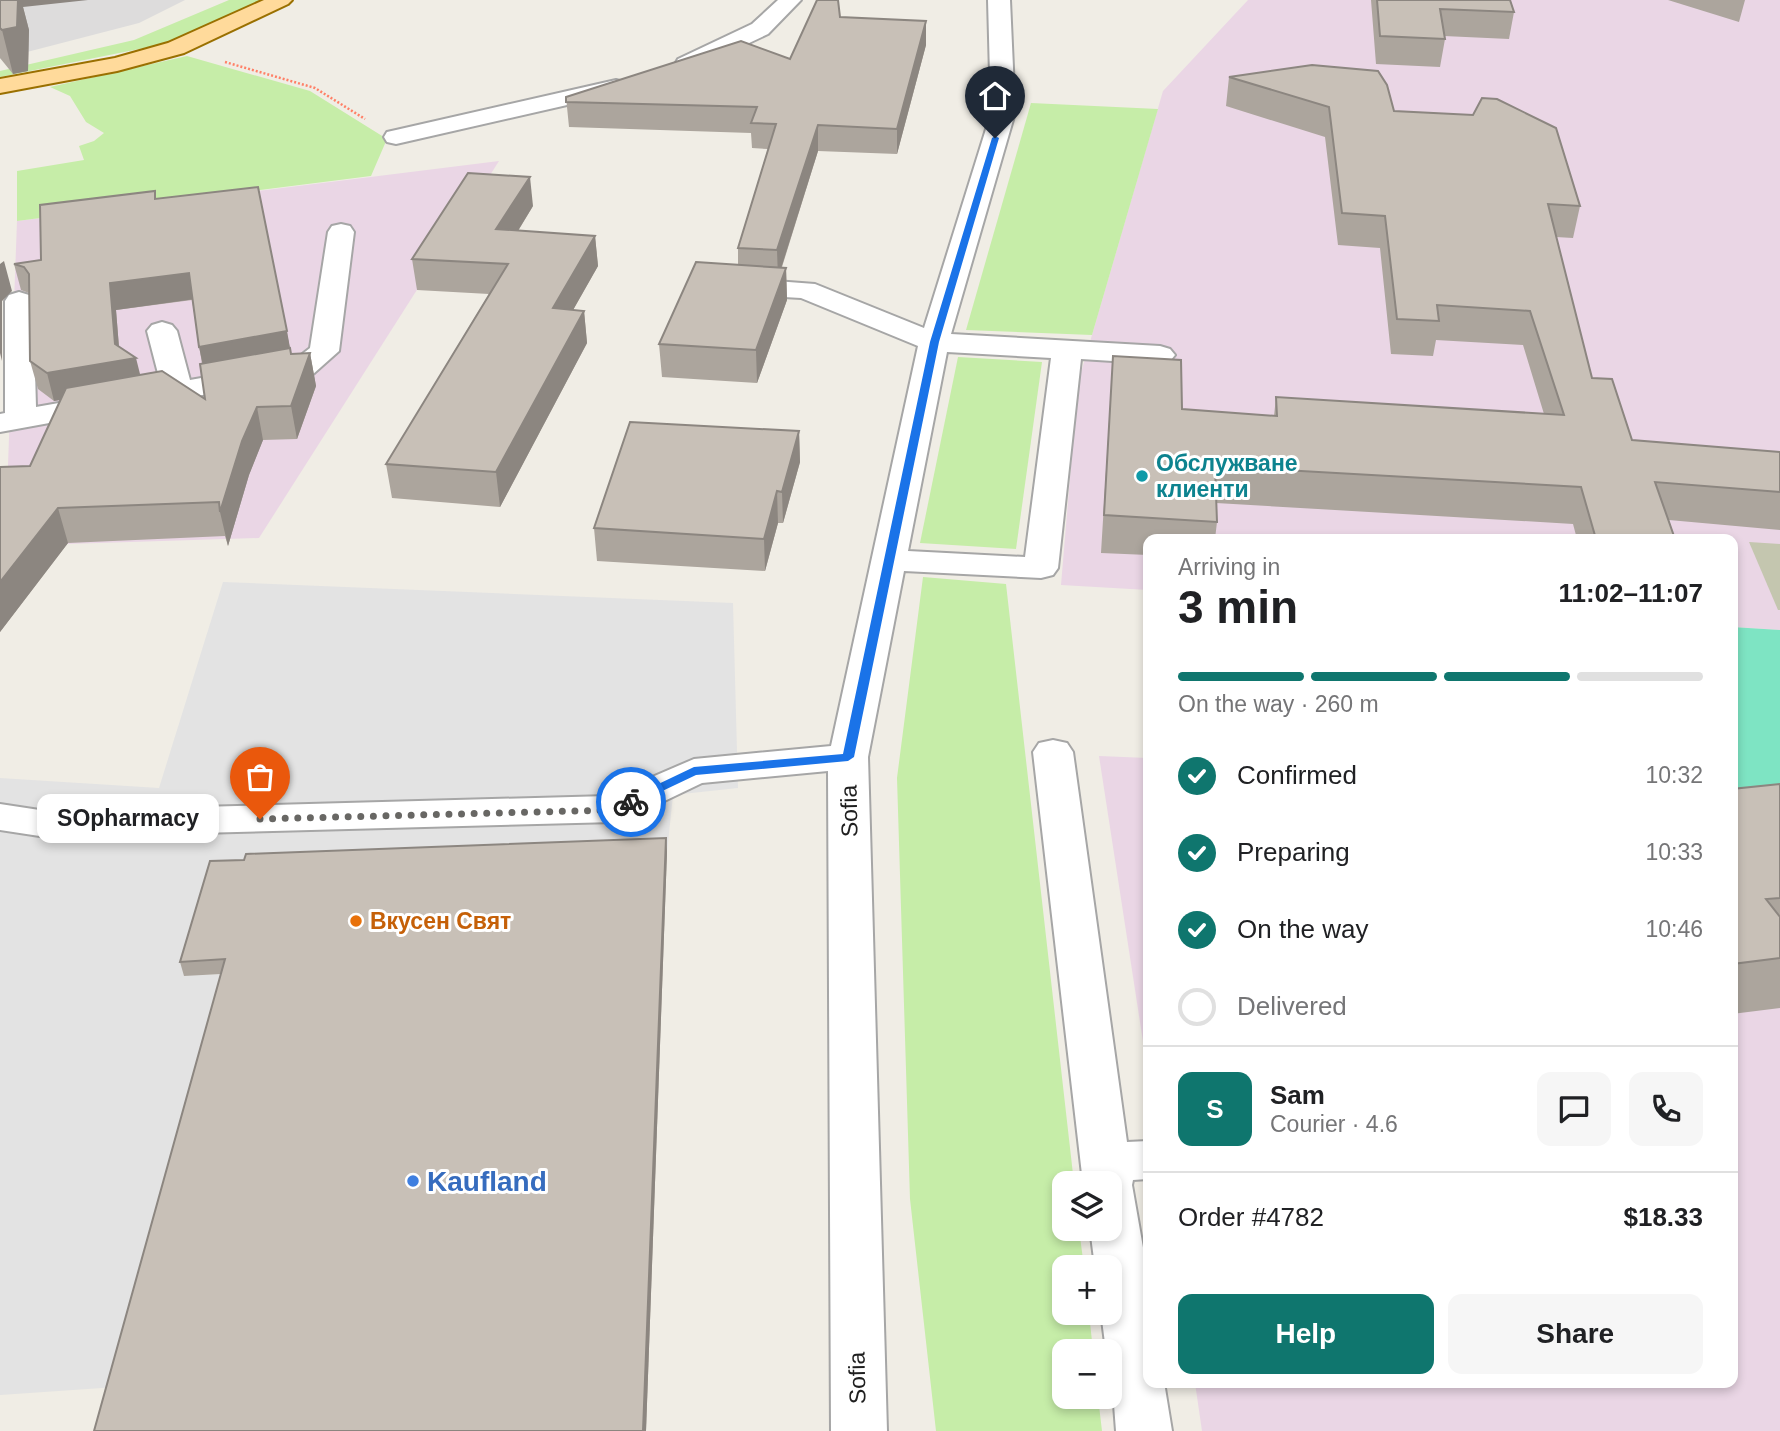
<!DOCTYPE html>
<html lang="en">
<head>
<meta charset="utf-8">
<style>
	body { margin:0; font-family:Arial,sans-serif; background:#f6f6f6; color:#202124; height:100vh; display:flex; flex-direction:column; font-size:26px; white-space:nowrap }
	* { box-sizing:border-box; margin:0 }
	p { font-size:23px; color:#757577 }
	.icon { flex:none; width:38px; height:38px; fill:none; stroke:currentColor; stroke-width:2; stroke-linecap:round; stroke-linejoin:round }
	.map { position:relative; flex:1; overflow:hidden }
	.drawer { position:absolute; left:1143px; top:534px; width:595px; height:854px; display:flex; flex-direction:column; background:#fff; border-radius:14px; box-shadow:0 4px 10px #0003 }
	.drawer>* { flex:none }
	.fabs { position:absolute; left:1052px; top:1171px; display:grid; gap:14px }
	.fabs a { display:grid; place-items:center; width:70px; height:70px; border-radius:14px; background:#fff; box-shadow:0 4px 10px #0003; font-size:35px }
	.pin { position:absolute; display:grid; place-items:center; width:60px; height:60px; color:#fff; margin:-72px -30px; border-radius:50% 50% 50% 0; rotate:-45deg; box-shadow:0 0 7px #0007 }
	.pin .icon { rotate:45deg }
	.courier { position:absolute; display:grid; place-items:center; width:70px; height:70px; margin:-35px; border:5px solid #1a73e8; border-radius:50%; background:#fff; color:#222; box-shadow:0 2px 9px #0007 }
	.bubble { position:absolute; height:49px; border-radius:14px; background:#fff; box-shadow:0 4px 10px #0003; font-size:23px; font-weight:800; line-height:49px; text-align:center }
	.head em { font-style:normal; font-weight:800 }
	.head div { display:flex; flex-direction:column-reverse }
	.head { display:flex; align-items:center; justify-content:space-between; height:119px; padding:0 35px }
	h1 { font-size:46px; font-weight:800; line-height:52px }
	.bar { display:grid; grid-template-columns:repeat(4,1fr); gap:10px 7px; align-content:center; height:84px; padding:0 35px }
	.bar i { height:9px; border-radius:5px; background:#e0e0e0 }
	.bar .on { background:#0f766e }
	.bar p { grid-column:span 4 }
	.line { display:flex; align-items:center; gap:18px; padding:0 35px; border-top:2px solid #e0e0e0 }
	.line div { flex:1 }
	.round { display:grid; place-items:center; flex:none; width:74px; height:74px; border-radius:14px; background:#f6f6f6 }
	ol { padding:0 35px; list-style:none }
	li { display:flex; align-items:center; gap:21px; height:77px }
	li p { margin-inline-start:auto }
	li .icon { padding:7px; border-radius:50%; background:#0f766e; color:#fff; stroke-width:4 }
	li:last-child { color:#757577 }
	li i { width:38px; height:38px; border:4px solid #e0e0e0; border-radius:50% }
	.action { display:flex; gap:14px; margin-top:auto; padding:14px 35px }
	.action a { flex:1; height:80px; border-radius:14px; background:#0f766e; color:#fff; font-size:28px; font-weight:800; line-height:80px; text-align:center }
	.action a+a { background:#f6f6f6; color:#202124 }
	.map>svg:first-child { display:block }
	.residential { fill:#dddcdc }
	.industrial { fill:#ead6e5 }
	.construction { fill:#c4c6af }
	.grass { fill:#c6eda8 }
	.pitch { fill:#7ee4c3 }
	.parking { fill:#e3e3e3 }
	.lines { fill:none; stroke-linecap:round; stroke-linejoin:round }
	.minor-casing { stroke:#a6a6a6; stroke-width:4 }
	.major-casing { stroke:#9a7000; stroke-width:4 }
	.path { stroke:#ff8067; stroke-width:2.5; stroke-dasharray:2 2; stroke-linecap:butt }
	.minor { fill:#fff; fill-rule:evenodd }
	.major { fill:#ffda9b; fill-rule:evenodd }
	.wall { fill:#aca59d; fill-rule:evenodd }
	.shaded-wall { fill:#8c8680 }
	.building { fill:#c8c0b7; stroke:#8c8680; stroke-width:2 }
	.route { fill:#1a73e8 }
	.done { stroke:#686764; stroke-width:7; stroke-dasharray:0 12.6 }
	.culture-dot { fill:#0f9aa8; stroke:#fff; stroke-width:2.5 }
	.food-dot { fill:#e8710a; stroke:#fff; stroke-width:2.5 }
	.shop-dot { fill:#3f7fe0; stroke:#fff; stroke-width:2.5 }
	.labels { text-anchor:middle; stroke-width:6; stroke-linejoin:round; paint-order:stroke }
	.culture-label { font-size:23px; font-weight:bold; fill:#0d838f; stroke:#fff; text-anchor:start }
	.street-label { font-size:23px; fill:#1f1f1f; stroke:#fff }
	.food-label { font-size:23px; font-weight:bold; fill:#c56008; stroke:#fff; text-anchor:start }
	.near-shop-label { font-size:28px; font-weight:bold; fill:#366cbe; stroke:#fff; text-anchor:start }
</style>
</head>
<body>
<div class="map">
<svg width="1780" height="1431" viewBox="0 0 1780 1431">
	<rect width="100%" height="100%" fill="#f0ede5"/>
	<path class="residential" d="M0,0H185L139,23L0,59Z"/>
	<g class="industrial">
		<path d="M1248,0H1780V630L1733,627L1732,539H1148V590L1061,585L1078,383L1163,91Z"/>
		<path d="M499,161L259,538L5,546L17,221Z"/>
		<path d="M1099,756L1148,758V1074Z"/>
		<path d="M1733,788L1780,791V1431H1202L1195,1383L1732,1382Z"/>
	</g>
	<path class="construction" d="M1749,542L1780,544V610H1778Z"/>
	<g class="grass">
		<path d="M229,0H261L172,41L149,47L0,77V71L134,40Z"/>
		<path d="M187,56L310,91L387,139L371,176L17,221V171L84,160L79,146L94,141L104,133L86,122L70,96L50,87Z"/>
		<path d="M1031,103L1158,109L1092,335L966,330Z"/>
		<path d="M958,357L1042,362L1016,549L920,543Z"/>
		<path d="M923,577L1006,584L1074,1183H1064V1228L1079,1229L1084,1267H1064V1312L1089,1313L1093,1351H1064V1396L1098,1397L1102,1431H936L910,1199L897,778Z"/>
	</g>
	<path class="pitch" d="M1732,627L1780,630V791L1733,788Z"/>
	<path class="parking" d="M223,582L733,603L738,788L673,795L667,852L249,868L184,975L228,974L116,1387L0,1395V778L159,788Z"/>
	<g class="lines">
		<defs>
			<g id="minor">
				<path d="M778,0H801L768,34L694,69H678L675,64L678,59L752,24Z"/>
				<path d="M988,0H1010L1015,113L951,334L1160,346L1170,349L1175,355L1170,361L1160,364L1081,359L1058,568L1053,575L1041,578L904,571L868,757L887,1431H831L828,771L702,783L629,818L615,822L46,837L0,830V804L46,811L608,796L694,759L831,746L918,346L801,298L733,294L723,292L719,286L723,280L733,278L815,284L924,328L991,113ZM947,352L1051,358L1025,557L908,551Z"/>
				<path d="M616,80L624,82L628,87L624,92L396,144L387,142L384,137L387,132L396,130Z"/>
				<path d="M341,224L350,226L354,232L339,351L312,375L0,432V414L5,413V301L9,295L19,292L29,295L33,301L36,407L161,385L147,331L152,325L162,322L172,325L177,331L190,380L292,362L310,348L328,232L332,226Z"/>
				<path d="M1053,740L1067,743L1073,752L1127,1142L1148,1141V1179L1133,1180L1132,1185L1148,1276V1382H1164L1172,1431H1116L1110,1351H1106L1101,1312H1110V1267H1095L1090,1228H1110V1183H1083L1033,752L1039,743Z"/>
			</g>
			<path id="major" d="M264,0H292L288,4L184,53L117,71L0,93V79L115,58L168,43Z"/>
		</defs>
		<use href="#minor" class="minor-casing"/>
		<use href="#major" class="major-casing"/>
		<path class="path" d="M225,62L315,88L365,119"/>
		<use href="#minor" class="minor"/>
		<use href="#major" class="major"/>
	</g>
	<g class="wall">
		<path d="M0,0L23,7L29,30L28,71L13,74L0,58Z"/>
		<path d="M1371,0H1510L1514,12L1509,39L1444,36L1445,39L1440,67L1376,64Z"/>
		<path d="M1668,0H1745L1739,22Z"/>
		<path d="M840,17L926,45L897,154L818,151L782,267L786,268L787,300L757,383L662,377L659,344L738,265V248L768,149L752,148L751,133L569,127L566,97L790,59Z"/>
		<path d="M1229,77L1394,111L1580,206L1573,238L1556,237L1592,378L1632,440L1780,452V530L1669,520L1675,539H1577L1573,524L1216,503L1217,522L1215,539H1148V555L1101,553L1113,356L1182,409L1274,416L1276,397L1544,414L1523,345L1436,340L1433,356L1391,354L1380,248L1338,245L1325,137L1226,106Z"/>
		<path d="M258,187L291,354L310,353L316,386L297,439L263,440L249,475L228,546L225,536L68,543L0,632V467L30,466L60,400L54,401L38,389L30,361L29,293L21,290L14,264L41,260L157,199ZM192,300L202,364L205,399L140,375L119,347L116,310Z"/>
		<path d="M533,206L518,231L595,236L598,266L573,310L584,311L587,343L500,507L392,498L386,464L489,294L417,290L412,259Z"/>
		<path d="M799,431L800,462L783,523H778L765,571L597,561L594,528Z"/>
		<path d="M1780,784V1008L1732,1014V789Z"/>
		<path d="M666,838L667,852L646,1431H94L221,974L184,976L180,962L244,860Z"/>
	</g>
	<g class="shaded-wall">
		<path d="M7,0H88L23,7L29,30L28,71L13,74L2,30Z"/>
		<path d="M926,21V45L897,154V129Z"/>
		<path d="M818,125V151L778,278L777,250Z"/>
		<path d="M530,177L533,206L500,260L496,229Z"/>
		<path d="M595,236L598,266L556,340L553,308Z"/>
		<path d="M4,261L12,291L2,301V361L0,353V264Z"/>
		<path d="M786,268L787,300L757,383L756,350Z"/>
		<path d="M189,273L195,299L116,310L120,360L136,358L143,386L54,401L47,373L115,344L110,283Z"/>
		<path d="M584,311L587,343L500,507L496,472Z"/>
		<path d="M287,331L292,359L205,375L199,347Z"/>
		<path d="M310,353L316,386L297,439L291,406Z"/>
		<path d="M257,407L263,440L249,475L228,546L220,512L242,441Z"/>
		<path d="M799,431L800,462L783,523L782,492Z"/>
		<path d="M777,491L778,523L765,571L764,539Z"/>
		<path d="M58,508L68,543L0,632V582Z"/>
		<path d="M666,838L667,852L646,1431H643Z"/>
	</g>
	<g class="building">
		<path d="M0,0H18L17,27L2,30L0,28Z"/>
		<path d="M817,0H838L840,17L926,21L897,129L818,125L777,250L738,248L776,124L751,123L757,107L566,102V97L741,41L790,59Z"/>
		<path d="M1377,0H1510L1514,12L1440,9L1445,39L1380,36Z"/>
		<path d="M1312,65L1378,71L1387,85L1394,111L1473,115L1482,98L1497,99L1556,128L1580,206L1548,204L1592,378L1612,379L1632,440L1780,452V492L1655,482L1675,539H1596L1581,487L1215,466L1217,522L1104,515L1113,356L1181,360L1182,409L1277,416L1276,397L1564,415L1530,311L1437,305L1439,321L1397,319L1385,216L1342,213L1329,107L1229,77Z"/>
		<path d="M468,173L530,177L496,229L595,236L553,308L584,311L496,472L386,464L508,264L412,259Z"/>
		<path d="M258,187L287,331L199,347L189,273L110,283L115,344L136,358L47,373L30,361L29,274L24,267L14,264L41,260L40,205L155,191V199Z"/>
		<path d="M696,262L786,268L756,350L659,344Z"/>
		<path d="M290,348L291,354L310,353L291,406L257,407L242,441L220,512L219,502L58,508L0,582V467L30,466L66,388L162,371L205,399L200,364Z"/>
		<path d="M630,422L799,431L782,492L777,491L764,539L594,528Z"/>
		<path d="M1780,784V898L1766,899L1780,917V958L1732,964V789Z"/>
		<path d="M666,838L643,1431H94L225,959L180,962L210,861L244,860L246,854Z"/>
	</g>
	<path class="route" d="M995,136L999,138L939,342L854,757L848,761L696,775L635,804H627V799L694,767L843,754L930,342L992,138Z"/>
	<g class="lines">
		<path class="done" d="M260,819L615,810L631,802"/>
	</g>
	<circle class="culture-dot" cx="1142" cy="476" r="7"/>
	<circle class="food-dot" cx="356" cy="921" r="7"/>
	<circle class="shop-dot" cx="413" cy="1181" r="7"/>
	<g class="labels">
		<g class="culture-label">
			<text x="1156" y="471">Обслужване<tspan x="1156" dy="26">клиенти</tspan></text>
		</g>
		<g class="street-label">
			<text transform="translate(849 811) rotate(-91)" y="8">Sofia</text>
			<text transform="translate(857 1378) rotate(-91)" y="8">Sofia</text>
		</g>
		<g class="food-label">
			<text x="370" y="929">Вкусен Свят</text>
		</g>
		<g class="near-shop-label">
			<text x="427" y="1191">Kaufland</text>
		</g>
	</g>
</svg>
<div class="fabs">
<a><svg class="icon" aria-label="layers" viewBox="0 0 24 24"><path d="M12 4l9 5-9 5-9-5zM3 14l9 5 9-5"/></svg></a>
<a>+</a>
<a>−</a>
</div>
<div class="pin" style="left:260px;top:819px;background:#ea580c"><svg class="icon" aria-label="bag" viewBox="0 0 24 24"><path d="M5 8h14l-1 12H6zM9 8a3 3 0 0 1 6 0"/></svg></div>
<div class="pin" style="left:995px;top:138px;background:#1f2937"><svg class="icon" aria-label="home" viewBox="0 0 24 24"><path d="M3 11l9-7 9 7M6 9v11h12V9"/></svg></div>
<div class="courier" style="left:631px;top:802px"><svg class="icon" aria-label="bike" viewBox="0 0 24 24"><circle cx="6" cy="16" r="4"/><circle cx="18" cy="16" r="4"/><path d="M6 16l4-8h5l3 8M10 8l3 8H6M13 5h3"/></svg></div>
<div class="bubble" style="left:37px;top:794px;width:182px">SOpharmacy</div>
<section class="drawer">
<div class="head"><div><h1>3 min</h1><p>Arriving in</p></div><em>11:02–11:07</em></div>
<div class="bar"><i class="on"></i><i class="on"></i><i class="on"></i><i></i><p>On the way · 260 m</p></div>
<ol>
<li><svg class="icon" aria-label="check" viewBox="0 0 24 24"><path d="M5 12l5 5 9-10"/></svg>Confirmed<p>10:32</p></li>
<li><svg class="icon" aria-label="check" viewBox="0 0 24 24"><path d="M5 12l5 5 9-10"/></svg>Preparing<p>10:33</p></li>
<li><svg class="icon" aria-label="check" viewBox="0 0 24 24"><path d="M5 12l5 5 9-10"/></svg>On the way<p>10:46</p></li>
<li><i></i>Delivered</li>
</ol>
<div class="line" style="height:126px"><b class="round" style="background:#0f766e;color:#fff">S</b><div><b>Sam</b><p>Courier · 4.6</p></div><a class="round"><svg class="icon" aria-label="chat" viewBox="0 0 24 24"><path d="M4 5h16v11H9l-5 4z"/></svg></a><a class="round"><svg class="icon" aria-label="phone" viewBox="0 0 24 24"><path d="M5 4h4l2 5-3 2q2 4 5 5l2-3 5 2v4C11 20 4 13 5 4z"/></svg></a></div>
<div class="line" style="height:91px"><div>Order #4782</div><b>$18.33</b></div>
<div class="action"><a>Help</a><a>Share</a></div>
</section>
</div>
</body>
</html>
